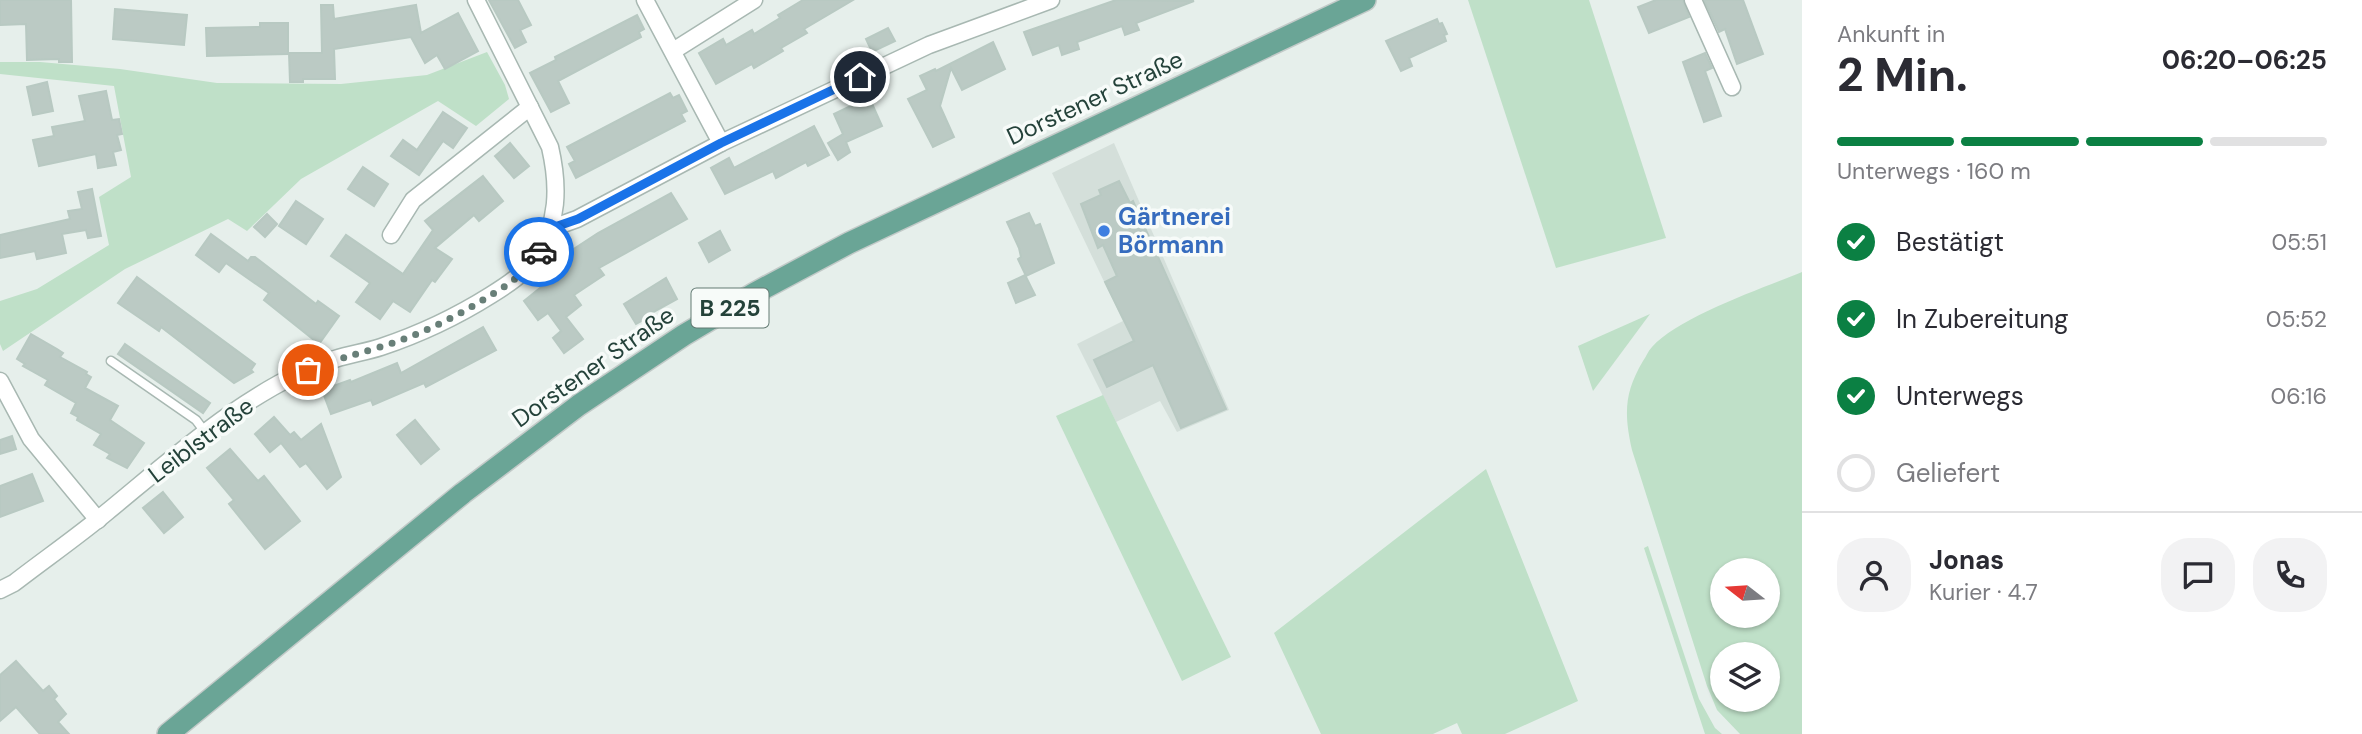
<!DOCTYPE html>
<html lang="de">
<head>
<meta charset="utf-8">
<style>
	body { margin:0; font-family:"DM Sans",sans-serif; background:#f2f2f3; color:#2b2b33; height:100vh; display:flex; flex-direction:column; font-size:26px; white-space:nowrap }
	* { box-sizing:border-box; margin:0 }
	p { font-size:23px; color:#7c7c81 }
	.icon { flex:none; width:38px; height:38px; fill:none; stroke:currentColor; stroke-width:2; stroke-linecap:round; stroke-linejoin:round }
	.map { position:relative; flex:1; overflow:hidden }
	.side { display:flex; flex-direction:column; background:#fff; width:560px }
	.side>* { flex:none }
	.needle { width:46px; rotate:287deg }
	.buttons { position:absolute; left:1710px; top:558px; display:grid; gap:14px }
	.buttons a { display:grid; place-items:center; width:70px; height:70px; border-radius:50%; background:#fff; box-shadow:0 2px 5px #0004; font-size:35px }
	.pin { position:absolute; display:grid; place-items:center; width:60px; height:60px; color:#fff; margin:-30px; border:4px solid #fff; border-radius:50%; box-shadow:0 2px 7px #0007 }
	.courier { position:absolute; display:grid; place-items:center; width:70px; height:70px; margin:-35px; border:5px solid #1a73e8; border-radius:50%; background:#fff; color:#222; box-shadow:0 2px 9px #0007 }
	.overview em { font-style:normal; font-weight:700 }
	.overview div { display:flex; flex-direction:column-reverse }
	.overview { display:flex; align-items:center; justify-content:space-between; height:119px; padding:0 35px }
	h1 { font-size:46px; font-weight:700; line-height:52px }
	.bar { display:grid; grid-template-columns:repeat(4,1fr); gap:10px 7px; align-content:center; height:84px; padding:0 35px }
	.bar i { height:9px; border-radius:5px; background:#e1e1e2 }
	.bar .on { background:#0b8043 }
	.bar p { grid-column:span 4 }
	.line { display:flex; align-items:center; gap:18px; padding:0 35px; border-top:2px solid #e1e1e2 }
	.line div { flex:1 }
	.round { display:grid; place-items:center; flex:none; width:74px; height:74px; border-radius:28px; background:#f2f2f3 }
	ol { padding:0 35px; list-style:none }
	li { display:flex; align-items:center; gap:21px; height:77px }
	li p { margin-inline-start:auto }
	li .icon { padding:7px; border-radius:50%; background:#0b8043; color:#fff; stroke-width:4 }
	li:last-child { color:#7c7c81 }
	li i { width:38px; height:38px; border:4px solid #e1e1e2; border-radius:50% }
	main { display:flex; flex:1; min-height:0 }
	.map>svg:first-child { display:block }
	.built { fill:#d4dfda }
	.green { fill:#bfe0c8; fill-rule:evenodd }
	.building { fill:#bbcac4; stroke:#b8c9c2; stroke-width:2 }
	.lines { fill:none; stroke-linecap:round; stroke-linejoin:round }
	.service-casing { stroke:#a8b8b2; stroke-width:11 }
	.minor-casing { stroke:#a8b8b2; stroke-width:19 }
	.primary-casing { stroke:#c2cac8; stroke-width:24 }
	.service { stroke:#fff; stroke-width:8 }
	.minor { stroke:#fff; stroke-width:16 }
	.primary { stroke:#6aa596; stroke-width:21 }
	.done { stroke:#687f78; stroke-width:7; stroke-dasharray:0 12.6 }
	.route { stroke:#1a73e8; stroke-width:9 }
	.shop-dot { fill:#3f7fe0; stroke:#f7fbf9; stroke-width:2.5 }
	.labels { text-anchor:middle; stroke-width:7; stroke-linejoin:round; paint-order:stroke }
	.shield { fill:#f7fbf9; stroke:#637a73; stroke-width:2 }
	.shield-label { font-size:23px; font-weight:bold; fill:#24423a }
	.street-label { font-size:24px; fill:#24423a; stroke:#f7fbf9 }
	.shop-label { font-size:24px; font-weight:bold; fill:#366cbe; stroke:#f7fbf9; text-anchor:start }
</style>
</head>
<body>
<main>
<div class="map">
<svg width="1802" height="734" viewBox="0 0 1802 734">
	<rect width="100%" height="100%" fill="#e6efeb"/>
	<path class="built" d="M1114,143L1229,410L1177,432L1160,401L1116,422L1077,344L1123,321L1052,173Z"/>
	<g class="green">
		<path d="M1468,0H1589L1666,238L1556,268Z"/>
		<path d="M487,52L505,85L509,99L476,126L438,101L301,179L247,231L228,219L125,269L3,351L0,344V301L37,289L109,245L99,197L131,177L114,86L0,74V62H40L120,69L217,83L341,84L427,75Z"/>
		<path d="M1802,272V734H1740L1717,710L1707,686L1632,450C1624,414 1624,393 1643,361C1646,357 1648,351 1652,347C1678,317 1763,288 1802,272ZM1722,570H1768V616H1722ZM1722,654H1768V700H1722Z"/>
		<path d="M1650,314L1593,391L1578,346Z"/>
		<path d="M1103,395L1231,657L1182,681L1056,416Z"/>
		<path d="M1486,469L1578,701L1505,734H1462L1457,723L1433,734H1321L1274,633Z"/>
		<path d="M1648,546L1699,699L1715,728L1722,734H1705L1644,548Z"/>
	</g>
	<g class="building">
		<path d="M0,0H71L72,62H59V59L27,60L26,24L0,25Z"/>
		<path d="M489,0H518L531,25L520,30L526,42L515,48Z"/>
		<path d="M803,0H853L804,29L807,33L781,48L783,51L754,68L752,64L716,84L699,53L723,39L726,45L752,30L754,34L780,18L778,15Z"/>
		<path d="M1116,0L1194,1L1136,23L1139,30L1125,35L1122,26L1077,42L1079,49L1062,55L1059,45L1033,55L1024,32Z"/>
		<path d="M1656,0H1683L1689,17L1649,33L1638,7Z"/>
		<path d="M1704,0H1743L1763,54L1737,64L1725,29L1719,32Z"/>
		<path d="M321,5H333L334,19L416,5L421,33L458,13L478,51L445,69L437,55L425,63L411,37L334,49L335,79H303V82H290L289,53H322Z"/>
		<path d="M115,9L187,15L184,45L113,39Z"/>
		<path d="M637,15L644,29L639,32L641,37L558,81L569,103L551,112L530,73L556,60L555,57Z"/>
		<path d="M1437,19L1439,24L1442,23L1447,34L1444,35L1446,41L1409,58L1412,66L1401,71L1386,41Z"/>
		<path d="M260,23H288V54L207,56L206,28L260,27Z"/>
		<path d="M888,28L895,41L872,52L866,39Z"/>
		<path d="M993,42L1005,69L962,90L951,68L940,106L954,137L933,147L908,99L927,90L920,76L935,69L936,71Z"/>
		<path d="M1705,53L1712,68L1705,71L1721,116L1704,122L1683,62Z"/>
		<path d="M47,82L53,111L33,115L27,87Z"/>
		<path d="M106,91L112,120L119,119L122,134L117,135L121,150L113,152L116,165L98,168L96,154L39,166L33,140L54,136L52,127L85,121L79,96Z"/>
		<path d="M670,93L673,98L679,95L687,111L681,114L685,121L576,178L569,164L575,161L567,147Z"/>
		<path d="M869,97L882,126L846,142L850,152L838,160L828,143L843,134L834,114Z"/>
		<path d="M443,112L467,128L453,148L443,141L419,175L391,156L403,140L417,150Z"/>
		<path d="M814,126L829,155L808,166L806,162L776,178L773,171L725,194L711,168L729,158L734,168Z"/>
		<path d="M510,143L529,166L514,178L495,156Z"/>
		<path d="M363,167L388,184L374,206L348,189Z"/>
		<path d="M483,176L503,201L479,221L474,215L435,248L452,259L435,282L432,280L410,312L393,301L380,319L356,302L370,283L331,256L346,235L403,274L433,230L425,221Z"/>
		<path d="M1119,181L1130,203L1133,201L1226,409L1181,428L1153,365L1107,387L1094,360L1134,341L1105,282L1117,276L1103,245L1098,248L1081,204L1101,195L1099,190Z"/>
		<path d="M92,189L101,236L88,238L86,230L62,234L66,253L37,259L35,251L0,258V235L70,219L68,211L82,209L78,192Z"/>
		<path d="M671,193L687,219L599,268L604,275L574,295L581,305L566,317L583,339L564,353L553,338L561,331L548,313L538,320L524,301L566,267L560,258L598,233Z"/>
		<path d="M296,201L323,219L306,244L279,226Z"/>
		<path d="M1029,213L1035,226L1040,224L1054,263L1026,276L1018,259L1021,257L1019,248L1007,222Z"/>
		<path d="M267,214L277,224L265,237L254,227Z"/>
		<path d="M720,231L730,250L709,262L699,243Z"/>
		<path d="M211,234L248,261L251,257H255L316,304L318,301L339,316L319,344L264,300L269,293L226,263L219,272L196,255Z"/>
		<path d="M1025,275L1035,295L1016,303L1008,283Z"/>
		<path d="M137,277L255,364L251,370L253,372L234,383L161,327L159,331L118,303Z"/>
		<path d="M666,278L677,299L646,316L647,318L636,324L624,304Z"/>
		<path d="M483,327L496,350L426,387L424,383L373,405L371,400L331,414L322,390L350,380L351,382L397,363L401,373Z"/>
		<path d="M31,334L57,349L63,353L60,357L87,372L86,374L91,377L85,388L118,406L110,420L144,443L127,468L107,458L110,454L94,445L101,434L77,420L78,417L71,413L76,403L45,385L48,380L23,366L25,364L17,359Z"/>
		<path d="M125,344L210,403L203,413L118,354Z"/>
		<path d="M274,417L290,435L294,432L301,440L321,424L341,477L327,489L306,463L300,467L281,443L270,452L255,434Z"/>
		<path d="M415,420L439,449L421,464L397,435Z"/>
		<path d="M12,436L16,449L0,454V440Z"/>
		<path d="M230,449L258,481L264,476L300,521L265,549L229,504L234,500L207,468Z"/>
		<path d="M32,474L43,501L0,517V486Z"/>
		<path d="M163,492L183,517L164,533L143,508Z"/>
		<path d="M16,661L43,691L49,686L57,696L54,699L66,714L58,722L69,734H40L16,707L0,721V675Z"/>
	</g>
	<g class="lines">
		<defs>
			<path id="service" d="M111,361L196,420L205,432"/>
			<g id="minor">
				<path d="M645,0L721,143L929,45L1051,0"/>
				<path d="M1693,0L1732,87"/>
				<path d="M673,51L754,0"/>
				<path d="M552,228L577,219L721,143"/>
				<path d="M391,235L413,200L530,107"/>
				<path d="M0,381L31,439L98,520"/>
				<path d="M0,590L14,583C45,559 77,537 107,512C173,458 253,385 335,359C350,354 366,352 381,347C420,334 456,317 491,295C507,285 524,274 535,258C559,224 559,186 550,147L476,0"/>
			</g>
			<path id="primary" d="M168,734L463,493L579,405L684,335L755,293L849,243L1365,0"/>
		</defs>
		<use href="#service" class="service-casing"/>
		<use href="#minor" class="minor-casing"/>
		<use href="#primary" class="primary-casing"/>
		<use href="#service" class="service"/>
		<use href="#minor" class="minor"/>
		<use href="#primary" class="primary"/>
	</g>
	<g class="lines">
		<path class="done" d="M308,370C332,360 355,355 380,347C420,335 456,317 491,295C509,284 529,271 539,252"/>
		<path class="route" d="M539,252L552,228L578,219L721,143L860,77"/>
	</g>
	<circle class="shop-dot" cx="1104" cy="231" r="7"/>
	<g class="labels">
		<rect class="shield" x="691.5" y="288.5" width="77" height="39" rx="5"/>
		<g class="shield-label">
			<text x="730" y="316">B 225</text>
		</g>
		<g class="street-label">
			<text transform="translate(1095 98) rotate(-25)" y="8">Dorstener Straße</text>
			<text transform="translate(593 367) rotate(-35)" y="8">Dorstener Straße</text>
			<text transform="translate(201 440) rotate(-37)" y="8">Leiblstraße</text>
		</g>
		<g class="shop-label">
			<text x="1118" y="225">Gärtnerei<tspan x="1118" dy="28">Börmann</tspan></text>
		</g>
	</g>
</svg>
<div class="buttons">
<a><svg class="needle" viewBox="-14 -14 28 28"><path d="M0-13l5 13h-10z" fill="#e53935"/><path d="M0 13l5-13h-10z" fill="#7c7c81"/></svg></a>
<a><svg class="icon" aria-label="layers" viewBox="0 0 24 24"><path d="M12 4l9 5-9 5-9-5zM3 14l9 5 9-5"/></svg></a>
</div>
<div class="pin" style="left:308px;top:370px;background:#ea580c"><svg class="icon" aria-label="bag" viewBox="0 0 24 24"><path d="M5 8h14l-1 12H6zM9 8a3 3 0 0 1 6 0"/></svg></div>
<div class="pin" style="left:860px;top:77px;background:#1f2937"><svg class="icon" aria-label="home" viewBox="0 0 24 24"><path d="M3 11l9-7 9 7M6 9v11h12V9"/></svg></div>
<div class="courier" style="left:539px;top:252px"><svg class="icon" aria-label="car" viewBox="0 0 24 24"><path d="M5 17H2v-5l4-1 3-4h7l3 4 3 1v5h-3M9 17h6M6 11h13"/><circle cx="7" cy="17" r="2"/><circle cx="17" cy="17" r="2"/></svg></div>
</div>
<section class="side">
<div class="overview"><div><h1>2 Min.</h1><p>Ankunft in</p></div><em>06:20–06:25</em></div>
<div class="bar"><i class="on"></i><i class="on"></i><i class="on"></i><i></i><p>Unterwegs · 160 m</p></div>
<ol>
<li><svg class="icon" aria-label="check" viewBox="0 0 24 24"><path d="M5 12l5 5 9-10"/></svg>Bestätigt<p>05:51</p></li>
<li><svg class="icon" aria-label="check" viewBox="0 0 24 24"><path d="M5 12l5 5 9-10"/></svg>In Zubereitung<p>05:52</p></li>
<li><svg class="icon" aria-label="check" viewBox="0 0 24 24"><path d="M5 12l5 5 9-10"/></svg>Unterwegs<p>06:16</p></li>
<li><i></i>Geliefert</li>
</ol>
<div class="line" style="height:126px"><a class="round"><svg class="icon" aria-label="person" viewBox="0 0 24 24"><circle cx="12" cy="8" r="4"/><path d="M4 21q1-7 8-7t8 7"/></svg></a><div><b>Jonas</b><p>Kurier · 4.7</p></div><a class="round"><svg class="icon" aria-label="chat" viewBox="0 0 24 24"><path d="M4 5h16v11H9l-5 4z"/></svg></a><a class="round"><svg class="icon" aria-label="phone" viewBox="0 0 24 24"><path d="M5 4h4l2 5-3 2q2 4 5 5l2-3 5 2v4C11 20 4 13 5 4z"/></svg></a></div>
</section>
</main>
</body>
</html>
